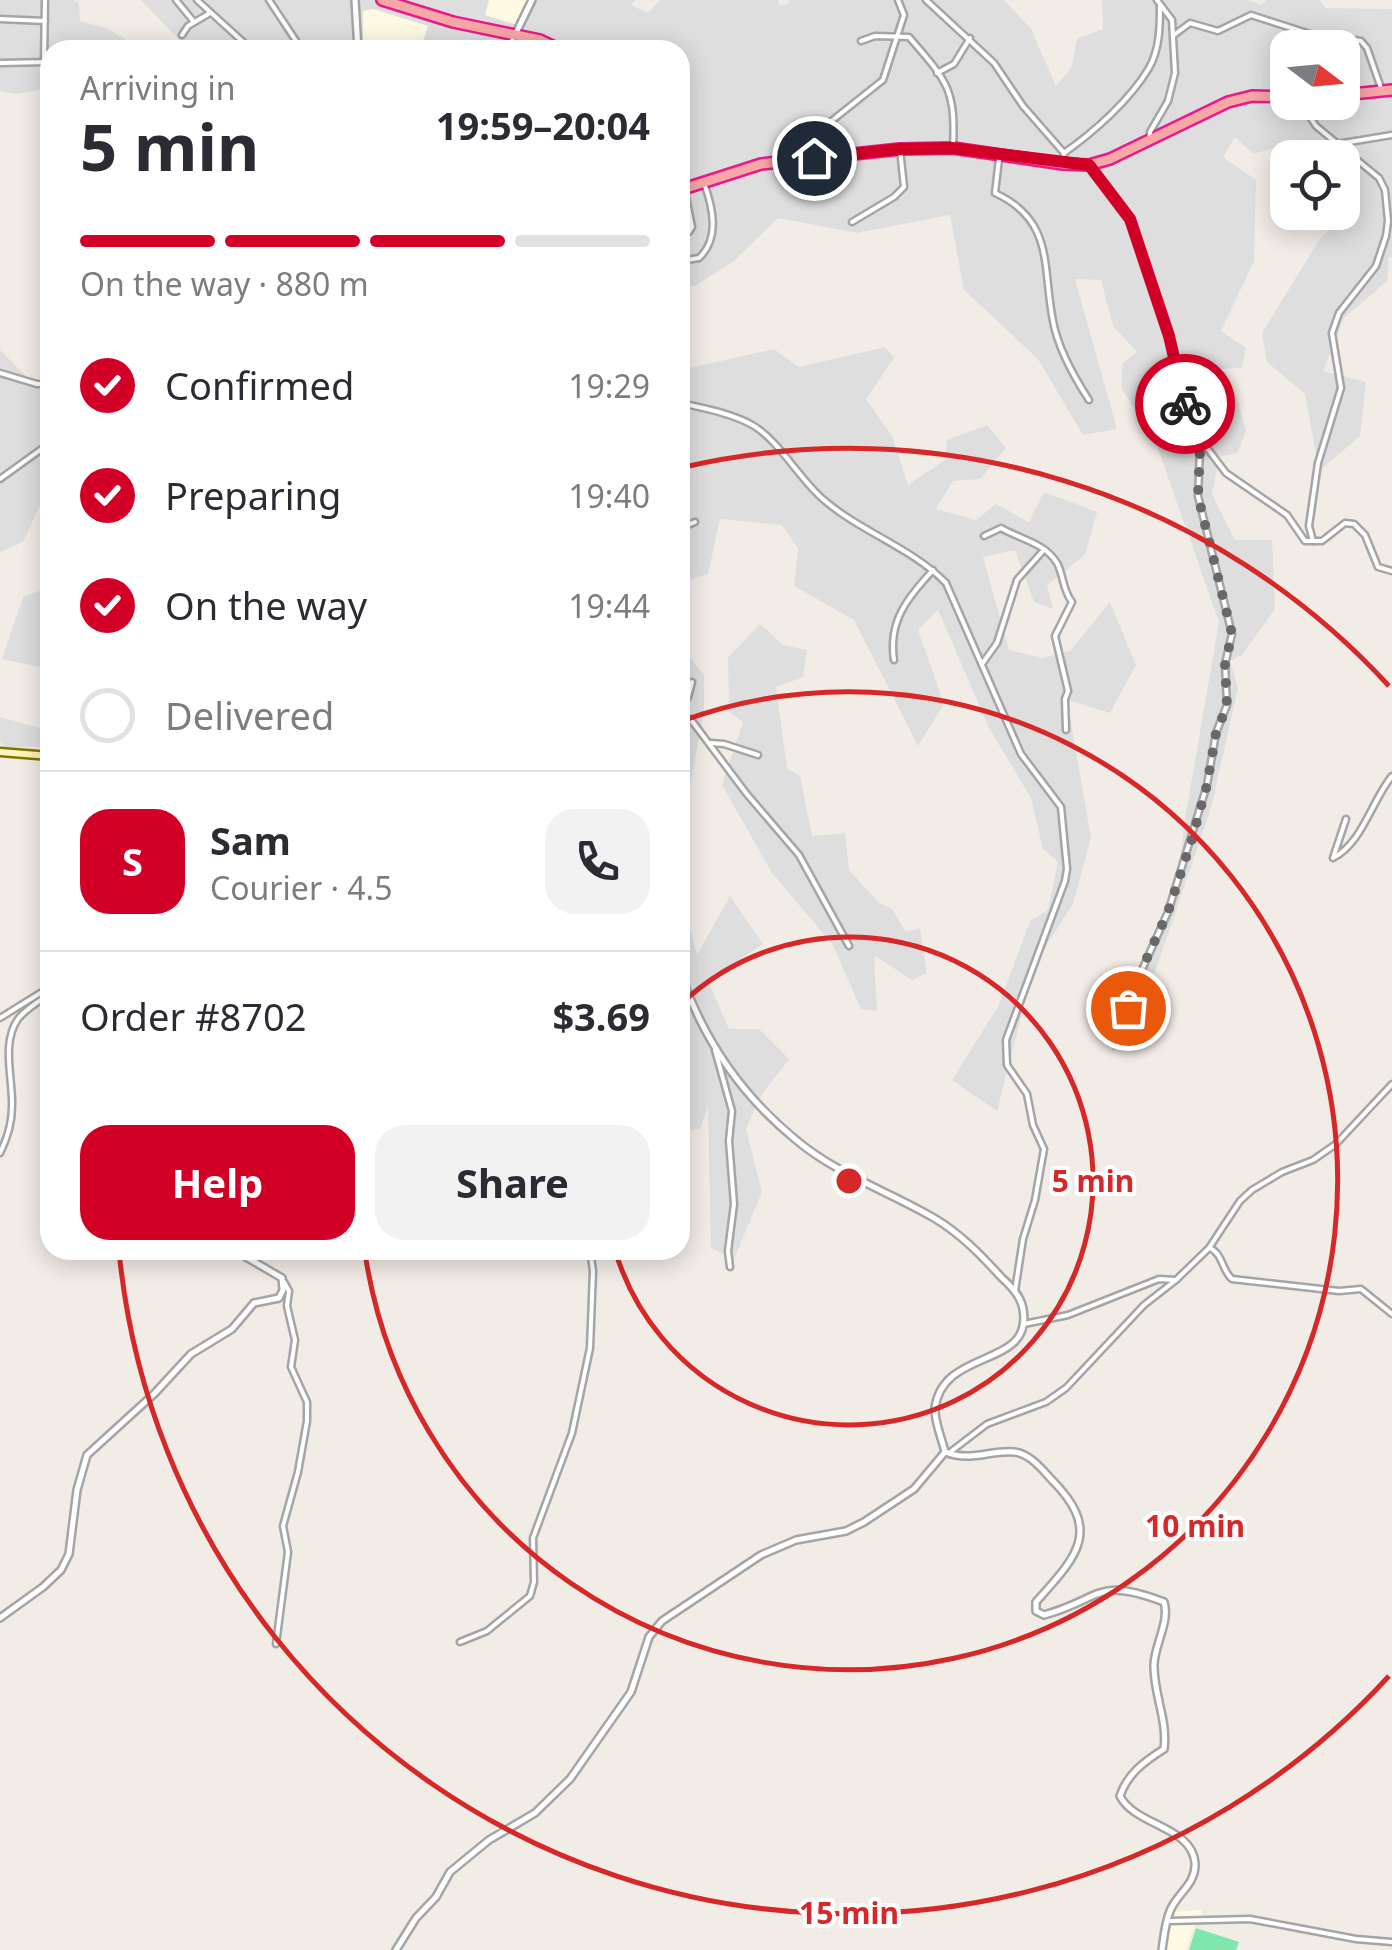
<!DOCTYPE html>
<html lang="en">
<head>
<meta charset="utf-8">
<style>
	body { margin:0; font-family:"Noto Sans",sans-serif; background:#f2f2f3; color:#2b2b33; height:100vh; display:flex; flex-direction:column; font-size:38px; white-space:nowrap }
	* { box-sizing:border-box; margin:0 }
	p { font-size:32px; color:#7c7c81 }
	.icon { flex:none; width:55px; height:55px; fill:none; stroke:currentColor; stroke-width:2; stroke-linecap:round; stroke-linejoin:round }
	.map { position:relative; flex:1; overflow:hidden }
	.panel { position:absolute; left:40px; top:40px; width:650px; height:1220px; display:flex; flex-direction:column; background:#fff; border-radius:30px; box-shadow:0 5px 25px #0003 }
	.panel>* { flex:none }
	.needle { width:65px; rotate:106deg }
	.tools { position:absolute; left:1270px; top:30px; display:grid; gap:20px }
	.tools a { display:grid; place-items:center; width:90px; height:90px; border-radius:20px; background:#fff; box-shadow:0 5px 25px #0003; font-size:50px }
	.pin { position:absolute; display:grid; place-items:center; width:85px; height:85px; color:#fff; margin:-42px; border:5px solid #fff; border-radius:50%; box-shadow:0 2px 10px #0007 }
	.courier { position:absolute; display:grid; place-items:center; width:100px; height:100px; margin:-50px; border:8px solid #d20027; border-radius:50%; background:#fff; color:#222; box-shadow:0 2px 12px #0007 }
	.summary em { font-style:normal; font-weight:700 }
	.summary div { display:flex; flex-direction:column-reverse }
	.summary { display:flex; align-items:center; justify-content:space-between; height:170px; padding:0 40px }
	h1 { font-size:65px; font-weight:700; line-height:75px }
	.bar { display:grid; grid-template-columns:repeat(4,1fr); gap:15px 10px; align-content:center; height:120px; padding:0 40px }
	.bar i { height:12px; border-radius:8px; background:#e1e1e2 }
	.bar .on { background:#d20027 }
	.bar p { grid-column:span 4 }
	.line { display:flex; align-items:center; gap:25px; padding:0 40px; border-top:2px solid #e1e1e2 }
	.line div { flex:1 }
	.round { display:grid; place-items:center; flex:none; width:105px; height:105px; border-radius:30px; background:#f2f2f3 }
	ol { padding:0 40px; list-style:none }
	li { display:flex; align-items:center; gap:30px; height:110px }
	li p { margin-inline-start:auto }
	li .icon { padding:10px; border-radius:50%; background:#d20027; color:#fff; stroke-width:4 }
	li:last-child { color:#7c7c81 }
	li i { width:55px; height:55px; border:5px solid #e1e1e2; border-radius:50% }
	.button { display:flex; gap:20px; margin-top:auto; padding:20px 40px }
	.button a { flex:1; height:115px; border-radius:30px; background:#d20027; color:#fff; font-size:40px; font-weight:700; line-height:115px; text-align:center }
	.button a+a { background:#f2f2f3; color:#2b2b33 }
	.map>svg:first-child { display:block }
	.residential { fill:#dfdede; fill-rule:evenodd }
	.education { fill:#fffae3 }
	.pitch { fill:#7fe7ac }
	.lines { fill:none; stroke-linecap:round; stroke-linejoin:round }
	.minor-casing { stroke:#a5a5a5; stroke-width:9 }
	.tertiary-casing { stroke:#a5a5a5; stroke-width:10 }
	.secondary-casing { stroke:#807600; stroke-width:11 }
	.trunk-casing { stroke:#ea1a88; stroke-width:14 }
	.minor { stroke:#fff; stroke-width:4 }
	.tertiary { stroke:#fff; stroke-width:5 }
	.secondary { stroke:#fff5b8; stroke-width:6 }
	.trunk { stroke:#f6a7a7; stroke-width:9 }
	.done { stroke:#6a6866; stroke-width:10; stroke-dasharray:0 18 }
	.route { stroke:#d20027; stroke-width:12 }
	.ring { fill:none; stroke:#d62828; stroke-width:5 }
	.centre { fill:#d62828; stroke:#fff; stroke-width:5 }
	.ring-label { font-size:30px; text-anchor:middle; font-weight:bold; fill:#d62828; stroke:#fff; stroke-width:8; stroke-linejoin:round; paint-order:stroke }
</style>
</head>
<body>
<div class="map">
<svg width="1392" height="1950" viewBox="0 0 1392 1950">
	<rect width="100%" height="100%" fill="#f2ece7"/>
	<g class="residential">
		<path d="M0,0H74L79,3L80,21L106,28L144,50H50V88L16,94L0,91Z"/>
		<path d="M141,0H635L631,5L648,13L660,0H778L779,6L788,4L789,0H1004L1031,29L1056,86L1071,68L1077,39L1103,29L1102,0H1248L1262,5L1266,0H1320L1325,8L1392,9V257H1389L1387,281L1344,318L1323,371L1366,382L1360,436L1319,471L1305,394L1267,362L1262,333L1319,240L1343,214L1342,158L1289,157L1281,146L1253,154L1235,137L1223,157L1256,180L1254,261L1221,331L1246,348L1242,368L1214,369L1236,396L1246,431L1237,453L1219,457L1212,494L1235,540H1272L1275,609L1242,655L1230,661L1238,688L1211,808L1138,1022L1112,1053L1111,1041L1177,885L1185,819L1219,622L1157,446L1121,387L1123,363L1137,352L1113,326L1101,280L1075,279L1117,429L1083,435L1038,359L964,290L950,215L857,233L778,218L734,261L695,286L680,287V50H198L184,45ZM1288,48H1342V102H1288Z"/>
		<path d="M885,347L894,358L866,399L892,436L908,485L945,460L947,440L987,425L1006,448L980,479L953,481L936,509L976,520L996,504L1029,522L1044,492L1097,512L1085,555L1047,585L1053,609L1034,602L1015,550L983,557L1009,650L1042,658L1070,651L1110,602L1136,665L1110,713L1067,700L1091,838L1073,904L1035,963L997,1111L952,1080L999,1005L1030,921L1048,910L1058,862L1043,849L1031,798L989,728L938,610L918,630L944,704L918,746L854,620L794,586L798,549L782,525L720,519L708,574L680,583V370L774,349L799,367Z"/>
		<path d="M0,350L39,389L50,384V483L23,542L0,552Z"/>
		<path d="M50,587V658L39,667L2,659L23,597Z"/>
		<path d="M760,624L783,645L807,650L803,677L776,687L787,768L800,776L812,836L845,833L849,870L878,902L892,909L906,932L920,928L927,973L912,980L874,955L877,1011L861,1009L833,945L772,873L722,785L743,722L729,712L728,657Z"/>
		<path d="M680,646L704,675V711L680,839Z"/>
		<path d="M0,717L50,731V747H5L0,742Z"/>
		<path d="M730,896L763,944L708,980L729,1029H759L789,1059L760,1097L746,1129L762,1192L734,1259L711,1248L708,1107L700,1129L680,1131V1113L689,1108L680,1097V904L684,906L697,955Z"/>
	</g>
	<g class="education">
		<path d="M489,0H531L523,27L485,15Z"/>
		<path d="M373,9L428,26L423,41L450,50H363V11Z"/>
		<path d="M1202,1910L1200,1922L1194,1926L1186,1950H1166L1173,1912Z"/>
	</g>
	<path class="pitch" d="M1196,1928L1239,1942L1236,1950H1189Z"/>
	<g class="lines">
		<defs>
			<g id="minor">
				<path d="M176,0L194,22"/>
				<path d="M197,0L252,50"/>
				<path d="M269,0L302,50"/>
				<path d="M926,0L994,63L1023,106L1064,153L1063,164"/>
				<path d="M0,19L45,21"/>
				<path d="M182,35L188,26L210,13"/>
				<path d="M1174,35L1190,23L1218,31L1251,15L1310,34L1361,41L1367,48L1381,88"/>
				<path d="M861,41L875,36L909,37C947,81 956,89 953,148"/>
				<path d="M508,50L514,36"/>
				<path d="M44,62L45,0"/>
				<path d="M0,63L50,62"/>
				<path d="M937,73L954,64L970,38"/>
				<path d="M1309,102L1310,117L1316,126L1379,178L1385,190L1388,221L1386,236L1376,266L1339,313L1332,333L1341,388L1318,463L1309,526L1313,541"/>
				<path d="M1149,140L1150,132L1168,101L1175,73L1172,20L1157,0"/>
				<path d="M1337,144L1392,135"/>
				<path d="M1064,153C1094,132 1130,100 1149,68C1160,49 1160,25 1160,5"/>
				<path d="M785,158L883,80L904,15L898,0"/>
				<path d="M999,159L995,193C1055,221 1042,267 1053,321C1058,348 1074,377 1089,400"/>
				<path d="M1089,165L1130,219L1169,336L1200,449L1198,496L1232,634L1225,664L1227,705L1216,733L1207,785L1168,912L1136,983L1128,1009V1025"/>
				<path d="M852,222L894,197L904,187L900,149"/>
				<path d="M680,234L689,232L692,227L685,192"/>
				<path d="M680,261L699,258C720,238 713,208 704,183"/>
				<path d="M0,373L37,384H50"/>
				<path d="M680,403C704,408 734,414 754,426C780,442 800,480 824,500C861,532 912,548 946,583L1021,754L1061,807L1067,869L1065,881L1006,1040L1007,1065L1027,1094L1033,1125L1044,1149L1035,1200L1023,1239L1015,1291"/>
				<path d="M1198,436L1226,473L1287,515L1305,541H1322L1345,523L1354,524L1365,535L1378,567L1392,571"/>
				<path d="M0,479L50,443"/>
				<path d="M680,528L695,522"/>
				<path d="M984,536L1001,528C1020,539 1045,543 1057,563C1064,576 1062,589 1072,602L1055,636L1068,691L1065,699L1066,730"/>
				<path d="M894,660C888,620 908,598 933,570"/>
				<path d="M982,664L997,643L1017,580L1042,552"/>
				<path d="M680,708L688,697L692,682"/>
				<path d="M680,711L692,721L746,793L799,855L849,946"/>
				<path d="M711,743L724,744L758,755"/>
				<path d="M1346,819L1333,858C1362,844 1372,800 1392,776"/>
				<path d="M680,1002L688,994"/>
				<path d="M0,1018L50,987"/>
				<path d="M715,1050L732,1111L729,1141L734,1204L728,1251L730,1267"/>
				<path d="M0,1153C7,1139 12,1122 12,1106C13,1079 1,1043 18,1019C26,1009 39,1001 50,994"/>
				<path d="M1210,1248C1223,1254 1222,1271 1232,1279L1339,1291L1361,1289L1392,1314"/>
				<path d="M1024,1324L1068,1315L1159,1279L1176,1280L1209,1248L1240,1201L1252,1190L1282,1172L1313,1160L1336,1144L1392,1084"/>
				<path d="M949,1453L987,1424L1046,1402L1066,1388L1144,1305L1176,1280"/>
				<path d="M460,1642L487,1631L530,1596L534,1582L533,1538L572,1433L590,1348L593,1271L590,1250"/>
				<path d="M276,1644L288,1552L283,1526L298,1472L307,1421V1402L291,1367L295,1340L287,1306L289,1291L284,1282"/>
				<path d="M1169,1921L1250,1919L1356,1939L1392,1942"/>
			</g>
			<g id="tertiary">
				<path d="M355,0L358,50"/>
				<path d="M516,33L532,0"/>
				<path d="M680,972C703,1039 740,1094 795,1139C836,1174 888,1191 934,1218C961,1234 981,1255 1002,1278C1011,1286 1021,1296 1023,1309C1034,1369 943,1347 935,1408C934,1421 942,1439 945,1452C971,1462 989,1450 1014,1452C1029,1453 1042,1469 1051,1479C1103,1531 1077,1556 1036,1602V1611L1044,1615C1102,1599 1096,1576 1164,1602C1170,1621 1155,1644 1154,1664C1153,1693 1168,1720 1164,1749C1145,1761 1127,1774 1120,1796C1135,1826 1192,1826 1195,1863C1196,1885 1177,1893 1170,1911C1165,1923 1164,1937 1162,1950"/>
				<path d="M0,1618L43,1587L61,1570L69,1554L77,1490L87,1455L154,1394L191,1354L232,1329L254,1303L279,1298L283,1290L282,1278L234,1250"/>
				<path d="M396,1950L416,1918L436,1897L450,1872L489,1840L535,1813L570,1779L631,1692L649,1637L662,1621L761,1555L796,1540L846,1531L864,1522L914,1489L945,1452"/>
			</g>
			<path id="secondary" d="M0,752L50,756"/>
			<g id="trunk">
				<path d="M382,0L453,22L540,40L561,50"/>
				<path d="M1342,95L1392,90"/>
				<path d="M680,190L761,164L900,149L953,148L1063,164L1089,165L1110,159L1228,102L1252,96L1288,97"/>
			</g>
		</defs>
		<use href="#minor" class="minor-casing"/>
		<use href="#tertiary" class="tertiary-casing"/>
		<use href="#secondary" class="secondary-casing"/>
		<use href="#trunk" class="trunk-casing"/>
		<use href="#minor" class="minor"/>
		<use href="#tertiary" class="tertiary"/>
		<use href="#secondary" class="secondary"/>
		<use href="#trunk" class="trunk"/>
	</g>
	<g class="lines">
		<path class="done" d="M1128,1008L1136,982L1168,912L1192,839L1207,785L1216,733L1227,706L1225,664L1232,634L1198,496L1200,450L1185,404"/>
		<path class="route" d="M814,158L900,149L952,148L1089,165L1130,219L1169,336L1185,404"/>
	</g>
	<g class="ring">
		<path d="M681 1004A244 244 0 1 1 615 1250"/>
		<path d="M682 721A489 489 0 1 1 365 1253"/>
		<path d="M1389 1676A733 733 0 0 1 119 1251M684 467A733 733 0 0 1 1389 686"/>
	</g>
	<circle cx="849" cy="1181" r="15" class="centre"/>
	<g class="ring-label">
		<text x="1093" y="1192">5 min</text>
		<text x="1195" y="1537">10 min</text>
		<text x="849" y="1924">15 min</text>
	</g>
</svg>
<div class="tools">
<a><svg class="needle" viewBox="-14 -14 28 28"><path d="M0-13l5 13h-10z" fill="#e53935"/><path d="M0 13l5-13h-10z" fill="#7c7c81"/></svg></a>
<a><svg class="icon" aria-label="locate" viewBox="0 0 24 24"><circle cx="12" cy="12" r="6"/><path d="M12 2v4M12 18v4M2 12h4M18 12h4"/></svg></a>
</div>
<div class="pin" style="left:1128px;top:1008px;background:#ea580c"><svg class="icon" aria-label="bag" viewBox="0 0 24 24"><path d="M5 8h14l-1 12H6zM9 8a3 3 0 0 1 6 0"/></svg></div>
<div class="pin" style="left:814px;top:158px;background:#1f2937"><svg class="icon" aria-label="home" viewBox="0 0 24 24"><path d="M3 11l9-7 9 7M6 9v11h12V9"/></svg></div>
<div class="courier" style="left:1185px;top:404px"><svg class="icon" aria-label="bike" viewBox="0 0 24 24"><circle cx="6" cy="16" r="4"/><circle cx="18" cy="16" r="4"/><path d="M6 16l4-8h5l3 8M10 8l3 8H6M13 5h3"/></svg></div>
<section class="panel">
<div class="summary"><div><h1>5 min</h1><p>Arriving in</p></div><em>19:59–20:04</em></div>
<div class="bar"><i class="on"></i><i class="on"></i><i class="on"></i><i></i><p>On the way · 880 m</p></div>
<ol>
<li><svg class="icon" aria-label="check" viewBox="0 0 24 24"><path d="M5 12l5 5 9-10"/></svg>Confirmed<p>19:29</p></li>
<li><svg class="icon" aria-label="check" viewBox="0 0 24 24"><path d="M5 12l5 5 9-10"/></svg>Preparing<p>19:40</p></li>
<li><svg class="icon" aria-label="check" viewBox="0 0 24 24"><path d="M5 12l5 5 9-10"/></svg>On the way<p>19:44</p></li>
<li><i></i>Delivered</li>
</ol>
<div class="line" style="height:180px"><b class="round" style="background:#d20027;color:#fff">S</b><div><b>Sam</b><p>Courier · 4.5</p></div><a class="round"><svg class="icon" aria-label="phone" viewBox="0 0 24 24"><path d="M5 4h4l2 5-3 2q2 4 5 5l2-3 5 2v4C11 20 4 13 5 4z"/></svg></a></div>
<div class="line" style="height:130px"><div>Order #8702</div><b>$3.69</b></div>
<div class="button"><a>Help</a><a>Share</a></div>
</section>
</div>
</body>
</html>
